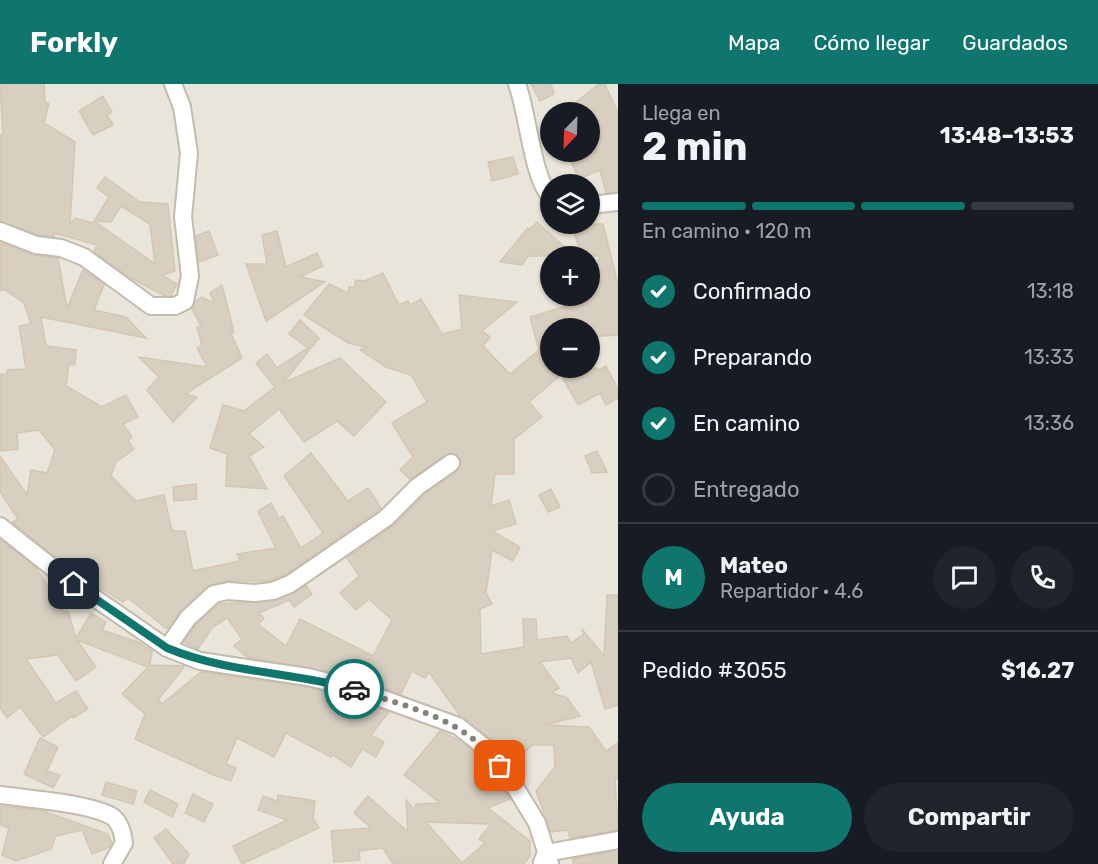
<!DOCTYPE html>
<html lang="es">
<head>
<meta charset="utf-8">
<style>
	body { margin:0; font-family:Rubik,sans-serif; background:#20242c; color:#f1f3f6; height:100vh; display:flex; flex-direction:column; font-size:22px; white-space:nowrap }
	* { box-sizing:border-box; margin:0 }
	p { font-size:20px; color:#9ea1a6 }
	.icon { flex:none; width:33px; height:33px; fill:none; stroke:currentColor; stroke-width:2; stroke-linecap:round; stroke-linejoin:round }
	.map { position:relative; flex:1; overflow:hidden }
	.panel { display:flex; flex-direction:column; background:#171b24; width:480px }
	.panel>* { flex:none }
	.needle { width:39px; rotate:203deg }
	.fabs { position:absolute; left:540px; top:18px; display:grid; gap:12px }
	.fabs a { display:grid; place-items:center; width:60px; height:60px; border-radius:50%; background:#171b24; box-shadow:0 2px 4px #0004; font-size:30px }
	.pin { position:absolute; display:grid; place-items:center; width:51px; height:51px; color:#fff; margin:-26px; border-radius:12px; box-shadow:0 3px 9px #0006 }
	.courier { position:absolute; display:grid; place-items:center; width:60px; height:60px; margin:-30px; border:4px solid #0f766e; border-radius:50%; background:#fff; color:#222; box-shadow:0 2px 8px #0007 }
	.headline em { font-style:normal; font-weight:700 }
	.headline div { display:flex; flex-direction:column-reverse }
	.headline { display:flex; align-items:center; justify-content:space-between; height:102px; padding:0 24px }
	h1 { font-size:39px; font-weight:700; line-height:45px }
	.bar { display:grid; grid-template-columns:repeat(4,1fr); gap:9px 6px; align-content:center; height:72px; padding:0 24px }
	.bar i { height:8px; border-radius:4px; background:#363941 }
	.bar .current { background:#0f766e }
	.bar p { grid-column:span 4 }
	.line { display:flex; align-items:center; gap:15px; padding:0 24px; border-top:2px solid #363941 }
	.line div { flex:1 }
	.round { display:grid; place-items:center; flex:none; width:63px; height:63px; border-radius:32px; background:#20242c }
	ol { padding:0 24px; list-style:none }
	li { display:flex; align-items:center; gap:18px; height:66px }
	li p { margin-inline-start:auto }
	li .icon { padding:6px; border-radius:50%; background:#0f766e; color:#fff; stroke-width:4 }
	li:last-child { color:#9ea1a6 }
	li i { width:33px; height:33px; border:3px solid #363941; border-radius:50% }
	.button { display:flex; gap:12px; margin-top:auto; padding:12px 24px }
	.button a { flex:1; height:69px; border-radius:36px; background:#0f766e; color:#fff; font-size:24px; font-weight:700; line-height:69px; text-align:center }
	.button a+a { background:#20242c; color:#f1f3f6 }
	header { display:flex; align-items:center; gap:36px; box-sizing:border-box; height:84px; padding:0 30px; background:#0f766e; color:#fff }
	header strong { font-size:28px }
	nav { display:flex; gap:33px; margin-inline-start:auto; font-size:21px }
	main { display:flex; flex:1; min-height:0 }
	.map>svg:first-child { display:block }
	.residential { fill:#eae5da; fill-rule:evenodd }
	.building { fill:#d8cfc1; stroke:#d3c7b4; stroke-width:1.5; fill-rule:evenodd }
	.lines { fill:none; stroke-linecap:round; stroke-linejoin:round }
	.minor-casing { stroke:#c2bbae; stroke-width:20 }
	.minor { stroke:#fff; stroke-width:16 }
	.done { stroke:#878178; stroke-width:6; stroke-dasharray:0 10.8 }
	.route { stroke:#0f766e; stroke-width:8 }
</style>
</head>
<body>
<header>
<strong>Forkly</strong>
<nav><a>Mapa</a><a>Cómo llegar</a><a>Guardados</a></nav>
</header>
<main>
<div class="map">
<svg width="618" height="780" viewBox="0 0 618 780">
	<rect width="100%" height="100%" fill="#f6f3ec"/>
	<path class="residential" d="M0,0H618V780H0ZM550,28H590V68H550ZM550,100H590V140H550ZM550,172H590V212H550ZM550,244H590V284H550Z"/>
	<g class="building">
		<path d="M0,0H44L45,18L49,20L44,39L75,58L70,141L75,134L93,139L94,137L155,180L150,140L121,122L111,138L94,137L109,113L97,104L105,93L140,118L168,120L175,187L162,191L177,200L171,212H165L129,193L94,167L97,161L54,149V153L39,151L0,137V51L3,50Z"/>
		<path d="M531,0H551L554,10L540,17Z"/>
		<path d="M599,0H605L618,29V108L606,109L600,86L579,95L567,68H596L590,28H564Z"/>
		<path d="M103,12L112,28L107,31L113,41L93,51L79,27Z"/>
		<path d="M513,73L518,90L492,97L488,78Z"/>
		<path d="M537,138L575,172H528L522,181L500,178L528,144L530,145Z"/>
		<path d="M572,140H603L618,200V251L590,253V244H550V284H597L598,286L606,282L618,305V314L606,321L600,309L578,321L561,291L529,318L542,333L514,355V390H495L491,422L509,416L516,440L492,447L520,463L513,477L492,466L486,509L492,520L480,525L481,570L524,563L523,535H536L537,556L567,552L571,559L584,550L582,545L604,572L607,511H618V621L605,625L591,578L578,589L571,574L540,578L559,604L552,609L567,614L580,632L545,641L589,643L606,667L618,659V695H615L618,746L570,754L568,746L551,748L536,707L555,683L554,661H533L511,679L494,657L460,632L429,588L425,594L412,587L401,610L341,587L340,590L247,573L234,562L242,555L227,534L212,544L198,565L184,558L196,541L219,520L274,517L306,502L312,510L294,523L289,516L259,529L264,535L258,540L286,562L300,535L373,572L392,536L369,515L356,526L340,509L359,492L347,474L393,442L424,411L457,387L461,377L456,370L449,369L410,395L400,386L413,373L392,339L427,318L411,291L386,283L360,266L367,263L348,259L304,231L329,200L348,209L349,203L354,204L356,196L365,197L383,189L399,221L408,217L410,221L421,215L442,250L462,245L459,211L517,218L482,247L490,253L483,262L510,290L539,266L530,233L570,221L565,212H590V197L600,172H581Z"/>
		<path d="M209,147L218,171L199,178L196,152Z"/>
		<path d="M277,147L286,183L317,169L323,182L300,193L325,198L266,237L246,180H267L262,151Z"/>
		<path d="M1,159L32,171L58,174L67,224L83,186L104,201L94,226L126,233L146,254L41,233L46,262L76,266L75,281L69,280L66,302L102,323L126,311L138,333L123,340L132,353L128,357L134,365L116,378L111,392L136,417L164,411L172,447H185L193,487L240,477L237,470L276,464L258,427L271,419L279,434L283,432L301,464L323,449L284,392L311,369L348,417L368,404L381,424L285,491L270,497H226L207,502L181,526L167,545L128,514L123,518L69,484L12,438L18,435L0,408V372L27,411L31,386L47,389L55,366L39,346L17,349L18,365L0,367V290H7V286L26,285L19,242L31,240L24,219L5,206H0Z"/>
		<path d="M222,201L234,248L231,249L242,274L185,310L197,313L173,338L147,306L159,293L139,273L207,283L197,264L202,261L197,243L201,242L192,225L196,217L202,213L214,219L210,209Z"/>
		<path d="M300,236L319,254L283,299L340,274L386,318L354,352L337,337L304,358L279,325L249,350L264,363L249,372L267,405L226,402L227,370L210,364L223,321L244,327L275,303L256,279L267,270L277,284L308,264L289,250Z"/>
		<path d="M597,367L607,388L592,389L585,372Z"/>
		<path d="M196,400L197,415L174,417L173,403Z"/>
		<path d="M551,405L560,423L548,428L539,411Z"/>
		<path d="M0,455L37,485L64,528L68,527L76,554L91,529L106,538L102,546L138,558L152,567L150,581L185,582L158,616L162,620L201,588L306,603L333,610L332,614L364,625L368,620L389,628L371,651L384,658L376,673L362,665L351,683L333,671L331,673L286,649L274,673L237,654L226,680L236,684L231,697L214,691L135,655L145,630L122,610L148,583L77,556L96,583L76,597L58,571L26,575L56,619L76,607L88,625L73,634L72,632L43,653L20,623L7,634L0,624Z"/>
		<path d="M440,647L460,657L479,672L503,704L510,715L488,724L530,757V772L524,780H393L383,764L359,767L360,776L334,778L331,747L371,744L354,729L368,712L408,748L406,716L413,724H416V720L440,719L404,691ZM426,738L491,740L479,755L485,759L462,779Z"/>
		<path d="M40,654L58,663L47,687L60,691L53,704L24,690Z"/>
		<path d="M106,698L137,707L133,720L102,711Z"/>
		<path d="M150,706L178,720L172,733L144,718Z"/>
		<path d="M193,710L213,720L204,738L185,729Z"/>
		<path d="M278,711L315,717L313,734L319,744L242,780L233,762L287,736L258,726L263,712L277,717Z"/>
		<path d="M0,722L43,727L108,750L112,759L110,763L92,770L82,746L56,752L51,765L16,777L2,771L9,744L0,741Z"/>
		<path d="M166,745L189,770L184,780H173L154,754Z"/>
		<path d="M618,767V780H573V775Z"/>
	</g>
	<g class="lines">
		<defs>
			<g id="minor">
				<path d="M517,0C528,29 532,92 550,112"/>
				<path d="M590,121L618,118"/>
				<path d="M0,147L36,161L61,164L84,173L151,222H175L185,217L190,192L183,133L189,69L182,23L173,0"/>
				<path d="M0,442L63,492L167,564L200,577L308,593L353,604L458,642L487,665L512,698L537,739L550,780"/>
				<path d="M167,564L188,534L214,510L228,507L254,509L273,507L290,500L386,434L417,403L451,379"/>
				<path d="M0,711C27,715 91,719 113,733C120,739 123,750 124,759L112,780"/>
				<path d="M542,778L546,769L618,756"/>
			</g>
		</defs>
		<use href="#minor" class="minor-casing"/>
		<use href="#minor" class="minor"/>
	</g>
	<g class="lines">
		<path class="done" d="M354,605C409,624 463,633 500,682"/>
		<path class="route" d="M74,500L167,564C227,589 292,588 354,605"/>
	</g>
</svg>
<div class="fabs">
<a><svg class="needle" viewBox="-14 -14 28 28"><path d="M0-13l5 13h-10z" fill="#e53935"/><path d="M0 13l5-13h-10z" fill="#9ea1a6"/></svg></a>
<a><svg class="icon" aria-label="layers" viewBox="0 0 24 24"><path d="M12 4l9 5-9 5-9-5zM3 14l9 5 9-5"/></svg></a>
<a>+</a>
<a>−</a>
</div>
<div class="pin" style="left:500px;top:682px;background:#ea580c"><svg class="icon" aria-label="bag" viewBox="0 0 24 24"><path d="M5 8h14l-1 12H6zM9 8a3 3 0 0 1 6 0"/></svg></div>
<div class="pin" style="left:74px;top:500px;background:#1f2937"><svg class="icon" aria-label="home" viewBox="0 0 24 24"><path d="M3 11l9-7 9 7M6 9v11h12V9"/></svg></div>
<div class="courier" style="left:354px;top:605px"><svg class="icon" aria-label="car" viewBox="0 0 24 24"><path d="M5 17H2v-5l4-1 3-4h7l3 4 3 1v5h-3M9 17h6M6 11h13"/><circle cx="7" cy="17" r="2"/><circle cx="17" cy="17" r="2"/></svg></div>
</div>
<section class="panel">
<div class="headline"><div><h1>2 min</h1><p>Llega en</p></div><em>13:48–13:53</em></div>
<div class="bar"><i class="current"></i><i class="current"></i><i class="current"></i><i></i><p>En camino · 120 m</p></div>
<ol>
<li><svg class="icon" aria-label="check" viewBox="0 0 24 24"><path d="M5 12l5 5 9-10"/></svg>Confirmado<p>13:18</p></li>
<li><svg class="icon" aria-label="check" viewBox="0 0 24 24"><path d="M5 12l5 5 9-10"/></svg>Preparando<p>13:33</p></li>
<li><svg class="icon" aria-label="check" viewBox="0 0 24 24"><path d="M5 12l5 5 9-10"/></svg>En camino<p>13:36</p></li>
<li><i></i>Entregado</li>
</ol>
<div class="line" style="height:108px"><b class="round" style="background:#0f766e;color:#fff">M</b><div><b>Mateo</b><p>Repartidor · 4.6</p></div><a class="round"><svg class="icon" aria-label="chat" viewBox="0 0 24 24"><path d="M4 5h16v11H9l-5 4z"/></svg></a><a class="round"><svg class="icon" aria-label="phone" viewBox="0 0 24 24"><path d="M5 4h4l2 5-3 2q2 4 5 5l2-3 5 2v4C11 20 4 13 5 4z"/></svg></a></div>
<div class="line" style="height:78px"><div>Pedido #3055</div><b>$16.27</b></div>
<div class="button"><a>Ayuda</a><a>Compartir</a></div>
</section>
</main>
</body>
</html>
